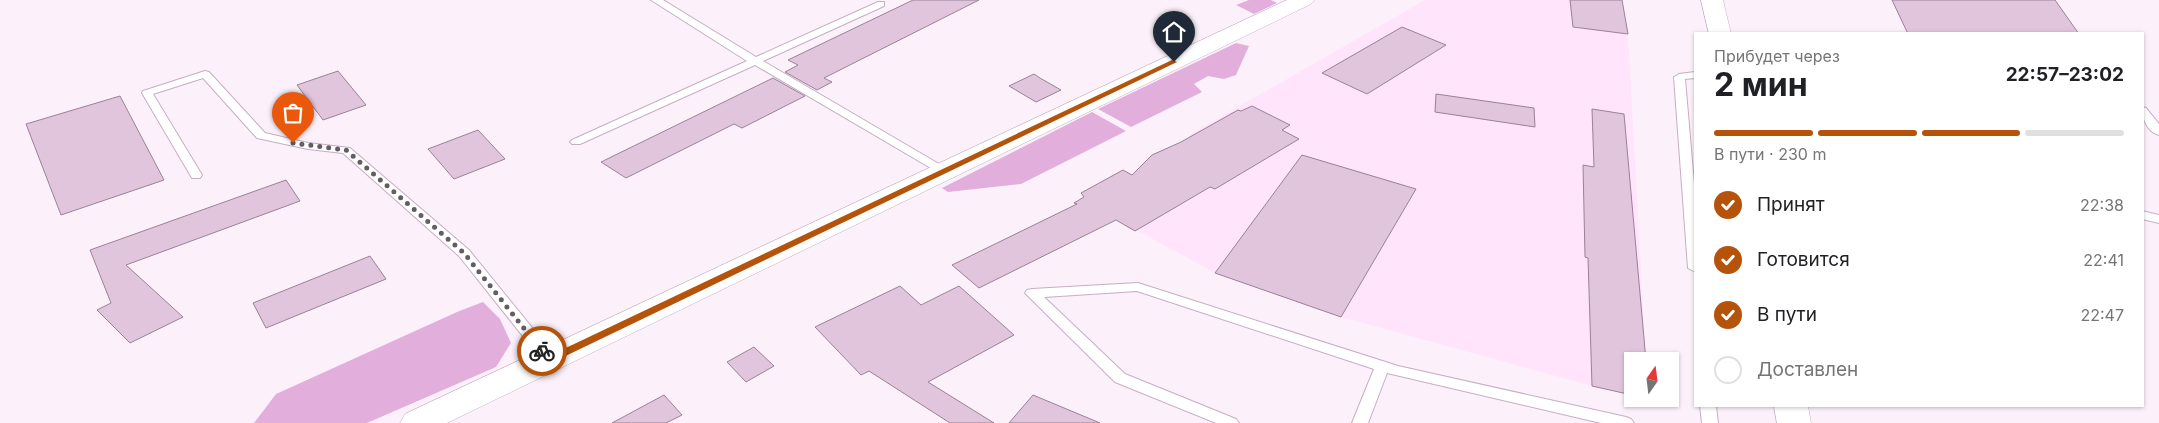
<!DOCTYPE html>
<html lang="ru">
<head>
<meta charset="utf-8">
<style>
	body { margin:0; font-family:Inter,sans-serif; background:#f2f2f2; color:#202124; height:100vh; display:flex; flex-direction:column; font-size:19px; white-space:nowrap }
	* { box-sizing:border-box; margin:0 }
	p { font-size:16px; color:#757577 }
	.icon { flex:none; width:28px; height:28px; fill:none; stroke:currentColor; stroke-width:2; stroke-linecap:round; stroke-linejoin:round }
	.map { position:relative; flex:1; overflow:hidden }
	.side { position:absolute; left:1694px; top:32px; width:450px; height:375px; display:flex; flex-direction:column; background:#fff; border-radius:0px; box-shadow:0 1px 4px #0004 }
	.side>* { flex:none }
	.needle { width:32px; rotate:14deg }
	.buttons { position:absolute; left:1624px; top:352px; display:grid; gap:10px }
	.buttons a { display:grid; place-items:center; width:55px; height:55px; border-radius:0px; background:#fff; box-shadow:0 1px 4px #0004; font-size:25px }
	.pin { position:absolute; display:grid; place-items:center; width:42px; height:42px; color:#fff; margin:-51px -21px; border-radius:50% 50% 50% 0; rotate:-45deg; box-shadow:0 0 5px #0007 }
	.pin .icon { rotate:45deg }
	.courier { position:absolute; display:grid; place-items:center; width:50px; height:50px; margin:-25px; border:4px solid #b45309; border-radius:50%; background:#fff; color:#222; box-shadow:0 1px 6px #0007 }
	.overview em { font-style:normal; font-weight:700 }
	.overview div { display:flex; flex-direction:column-reverse }
	.overview { display:flex; align-items:center; justify-content:space-between; height:85px; padding:0 20px }
	h1 { font-size:32px; font-weight:700; line-height:38px }
	.bar { display:grid; grid-template-columns:repeat(4,1fr); gap:8px 5px; align-content:center; height:60px; padding:0 20px }
	.bar i { height:6px; border-radius:4px; background:#e0e0e0 }
	.bar .current { background:#b45309 }
	.bar p { grid-column:span 4 }
	ol { padding:0 20px; list-style:none }
	li { display:flex; align-items:center; gap:15px; height:55px }
	li p { margin-inline-start:auto }
	li .icon { padding:5px; border-radius:50%; background:#b45309; color:#fff; stroke-width:4 }
	li:last-child { color:#757577 }
	li i { width:28px; height:28px; border:2px solid #e0e0e0; border-radius:50% }
	.map>svg:first-child { display:block }
	.built { fill:#ffe4fc }
	.green { fill:#e2afdc }
	.building { fill:#e1c5dd; stroke:#9a8197 }
	.lines { fill:none; stroke-linecap:round; stroke-linejoin:round }
	.lane-casing { stroke:#c7adc4; stroke-width:2 }
	.primary-casing { stroke:#c7adc4; stroke-width:1 }
	.lane { fill:#fff; fill-rule:evenodd }
	.primary { fill:#fff; fill-rule:evenodd }
	.route { fill:#b45309 }
	.done { stroke:#655c64; stroke-width:5; stroke-dasharray:0 9 }
</style>
</head>
<body>
<div class="map">
<svg width="2159" height="423" viewBox="0 0 2159 423">
	<rect width="100%" height="100%" fill="#fcf1fa"/>
	<path class="built" d="M1425,0H1622L1628,34L1646,361H1632V395L1592,386L1341,317L1215,273L1116,219L1191,134Z"/>
	<g class="green">
		<path d="M1249,0H1271L1277,3L1254,14L1236,5Z"/>
		<path d="M1236,43L1249,46L1236,75L1224,79L1208,76L1194,84L1202,92L1131,127L1098,109Z"/>
		<path d="M1092,112L1126,131L1021,184L948,192L942,188Z"/>
		<path d="M483,302L500,319L511,343L496,367L367,423H254L276,394L457,312Z"/>
	</g>
	<g class="building">
		<path d="M913,0H979L824,78L832,82L817,90L785,72L798,65L788,60Z"/>
		<path d="M1570,0H1622L1628,34L1573,27Z"/>
		<path d="M1892,0H2055L2079,34H1908Z"/>
		<path d="M1402,27L1446,45L1367,94L1322,73Z"/>
		<path d="M338,71L366,105L323,120L297,85Z"/>
		<path d="M1034,74L1040,78L1061,90L1036,102L1009,86Z"/>
		<path d="M773,78L805,96L742,128L734,124L626,178L601,162Z"/>
		<path d="M1436,94L1534,108L1535,127L1435,112Z"/>
		<path d="M120,96L164,180L61,215L26,124Z"/>
		<path d="M1252,106L1290,125L1282,130L1299,139L1215,189L1210,187L1135,231L1116,220L979,288L952,265L1077,204L1074,203L1084,197L1081,193L1123,170L1132,175L1152,155L1181,142L1238,110L1241,111Z"/>
		<path d="M1592,109L1624,114L1646,361H1632V395L1592,386L1588,258L1585,257L1583,165L1594,167Z"/>
		<path d="M478,130L505,159L454,179L428,149Z"/>
		<path d="M1302,155L1416,189L1341,317L1215,273Z"/>
		<path d="M286,180L300,201L126,265L183,317L130,343L97,310L111,303L90,250Z"/>
		<path d="M370,256L386,279L266,328L253,303Z"/>
		<path d="M900,286L921,305L959,286L1014,335L928,382L994,423H950L869,371L861,375L815,327Z"/>
		<path d="M754,347L774,366L746,382L727,362Z"/>
		<path d="M664,395L682,415L666,423H612Z"/>
		<path d="M1033,395L1100,423H1009Z"/>
	</g>
	<g class="lines">
		<defs>
			<g id="lane">
				<path d="M651,0H663L756,57L878,2H884V6L763,61L951,171L945,175L941,174L755,65L580,144H572L570,142L572,140L747,61Z"/>
				<path d="M205,71L209,72L265,133L308,143L350,148L469,250L555,356L557,360L555,364H545L459,256L343,153L308,149L257,138L203,78L153,94L202,175L200,178H192L142,93L143,91Z"/>
				<path d="M1695,72V78L1685,79L1695,195V272L1688,268L1674,77L1679,74Z"/>
				<path d="M2142,107L2146,108L2159,124V135C2147,132 2142,118 2142,107Z"/>
				<path d="M2142,211L2159,215V223L2142,219Z"/>
				<path d="M1138,283L1398,366L1626,417L1631,419L1634,423H1601L1387,373L1368,423H1352L1374,369L1137,291L1044,297L1125,374L1236,419L1239,423H1216L1115,382L1025,293L1027,290L1032,289Z"/>
				<path d="M1700,406H1716L1718,423H1702Z"/>
			</g>
			<g id="primary">
				<path d="M1287,0H1315L1311,4L447,423H400L405,414Z"/>
				<path d="M1701,0H1723L1731,34H1709Z"/>
				<path d="M1774,406H1808L1811,423H1777Z"/>
			</g>
		</defs>
		<use href="#lane" class="lane-casing"/>
		<use href="#primary" class="primary-casing"/>
		<use href="#lane" class="lane"/>
		<use href="#primary" class="primary"/>
	</g>
	<path class="route" d="M1172,60L1177,62L553,362H546L538,351L539,348H546L551,355Z"/>
	<g class="lines">
		<path class="done" d="M293,143L346,150L464,253L542,351"/>
	</g>
</svg>
<div class="buttons">
<a><svg class="needle" viewBox="-14 -14 28 28"><path d="M0-13l5 13h-10z" fill="#e53935"/><path d="M0 13l5-13h-10z" fill="#757577"/></svg></a>
</div>
<div class="pin" style="left:293px;top:143px;background:#ea580c"><svg class="icon" aria-label="bag" viewBox="0 0 24 24"><path d="M5 8h14l-1 12H6zM9 8a3 3 0 0 1 6 0"/></svg></div>
<div class="pin" style="left:1174px;top:62px;background:#1f2937"><svg class="icon" aria-label="home" viewBox="0 0 24 24"><path d="M3 11l9-7 9 7M6 9v11h12V9"/></svg></div>
<div class="courier" style="left:542px;top:351px"><svg class="icon" aria-label="bike" viewBox="0 0 24 24"><circle cx="6" cy="16" r="4"/><circle cx="18" cy="16" r="4"/><path d="M6 16l4-8h5l3 8M10 8l3 8H6M13 5h3"/></svg></div>
<section class="side">
<div class="overview"><div><h1>2 мин</h1><p>Прибудет через</p></div><em>22:57–23:02</em></div>
<div class="bar"><i class="current"></i><i class="current"></i><i class="current"></i><i></i><p>В пути · 230 m</p></div>
<ol>
<li><svg class="icon" aria-label="check" viewBox="0 0 24 24"><path d="M5 12l5 5 9-10"/></svg>Принят<p>22:38</p></li>
<li><svg class="icon" aria-label="check" viewBox="0 0 24 24"><path d="M5 12l5 5 9-10"/></svg>Готовится<p>22:41</p></li>
<li><svg class="icon" aria-label="check" viewBox="0 0 24 24"><path d="M5 12l5 5 9-10"/></svg>В пути<p>22:47</p></li>
<li><i></i>Доставлен</li>
</ol>
</section>
</div>
</body>
</html>
